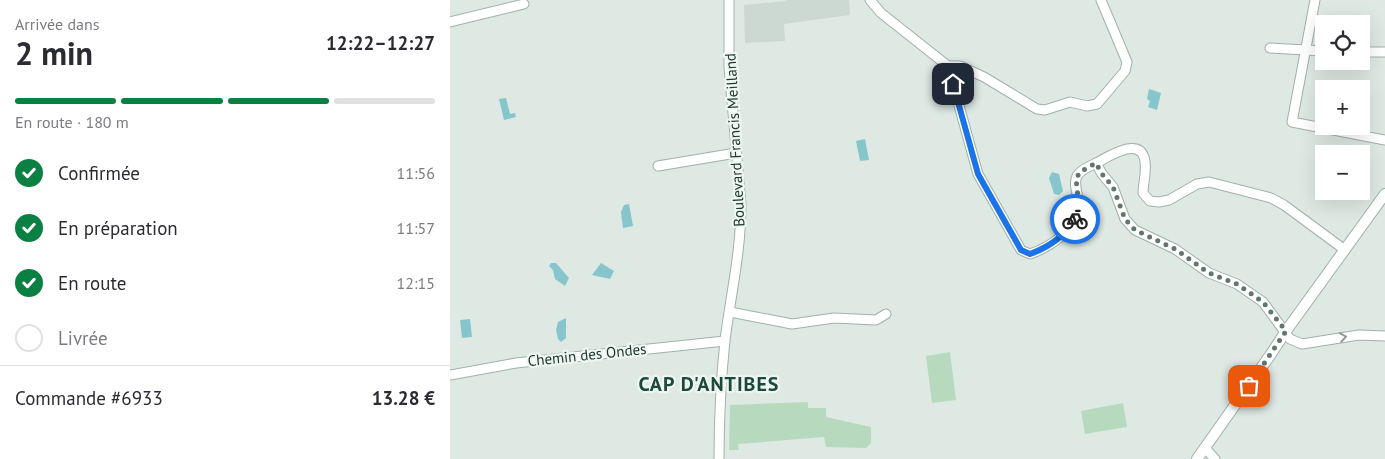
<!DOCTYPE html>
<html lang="fr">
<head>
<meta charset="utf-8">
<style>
	body { margin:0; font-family:"PT Sans",sans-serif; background:#f7f7f7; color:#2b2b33; height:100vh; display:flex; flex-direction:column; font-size:19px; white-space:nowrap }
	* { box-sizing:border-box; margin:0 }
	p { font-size:16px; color:#7c7c81 }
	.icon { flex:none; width:28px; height:28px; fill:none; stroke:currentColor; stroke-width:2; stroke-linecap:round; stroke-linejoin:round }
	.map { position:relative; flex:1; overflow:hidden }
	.panel { display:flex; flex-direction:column; background:#fff; width:450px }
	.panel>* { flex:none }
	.controls { position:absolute; left:865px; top:15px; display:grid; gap:10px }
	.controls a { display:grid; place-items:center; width:55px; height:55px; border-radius:0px; background:#fff; box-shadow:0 5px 20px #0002; font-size:25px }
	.pin { position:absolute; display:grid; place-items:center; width:42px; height:42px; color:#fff; margin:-21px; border-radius:10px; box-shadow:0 2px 8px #0006 }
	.courier { position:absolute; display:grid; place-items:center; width:50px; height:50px; margin:-25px; border:4px solid #1a73e8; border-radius:50%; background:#fff; color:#222; box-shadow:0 1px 6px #0007 }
	.head em { font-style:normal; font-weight:700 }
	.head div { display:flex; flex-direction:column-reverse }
	.head { display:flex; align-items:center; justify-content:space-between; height:85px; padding:0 15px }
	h1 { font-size:32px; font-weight:700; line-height:38px }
	.bar { display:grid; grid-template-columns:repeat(4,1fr); gap:8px 5px; align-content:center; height:60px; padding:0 15px }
	.bar i { height:6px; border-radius:4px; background:#e1e1e2 }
	.bar .on { background:#0b8043 }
	.bar p { grid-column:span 4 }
	.line { display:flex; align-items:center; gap:12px; padding:0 15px; border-top:1px solid #e1e1e2 }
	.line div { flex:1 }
	ol { padding:0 15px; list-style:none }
	li { display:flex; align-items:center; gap:15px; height:55px }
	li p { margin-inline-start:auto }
	li .icon { padding:5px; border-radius:50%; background:#0b8043; color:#fff; stroke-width:4 }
	li:last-child { color:#7c7c81 }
	li i { width:28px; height:28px; border:2px solid #e1e1e2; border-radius:50% }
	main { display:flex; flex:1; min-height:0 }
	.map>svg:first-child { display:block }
	.built { fill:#ccd9d3 }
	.green { fill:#b7dabf }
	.water { fill:#87c5cd }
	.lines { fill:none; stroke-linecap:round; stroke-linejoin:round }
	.minor-casing { stroke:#a1b0ab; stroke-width:11 }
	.tertiary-casing { stroke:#a1b0ab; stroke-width:12 }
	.minor { stroke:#fff; stroke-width:9 }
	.tertiary { stroke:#fff; stroke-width:10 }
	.oneway { stroke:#909c98 }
	.done { stroke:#627670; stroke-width:5; stroke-dasharray:0 9 }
	.route { stroke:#1a73e8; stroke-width:6 }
	.labels { text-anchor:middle; stroke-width:4.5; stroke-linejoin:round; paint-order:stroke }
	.street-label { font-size:15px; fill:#203831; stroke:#eef6f2 }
	.district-label { font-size:20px; font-weight:bold; letter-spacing:1px; fill:#1d493d; stroke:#eef6f2 }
</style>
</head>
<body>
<main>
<section class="panel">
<div class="head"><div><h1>2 min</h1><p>Arrivée dans</p></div><em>12:22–12:27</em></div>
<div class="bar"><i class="on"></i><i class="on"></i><i class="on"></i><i></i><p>En route · 180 m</p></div>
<ol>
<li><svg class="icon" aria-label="check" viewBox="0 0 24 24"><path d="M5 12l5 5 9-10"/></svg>Confirmée<p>11:56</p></li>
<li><svg class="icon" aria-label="check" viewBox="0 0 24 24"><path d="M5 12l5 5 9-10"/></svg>En préparation<p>11:57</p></li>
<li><svg class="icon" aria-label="check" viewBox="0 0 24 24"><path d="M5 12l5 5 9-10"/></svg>En route<p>12:15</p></li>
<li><i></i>Livrée</li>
</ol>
<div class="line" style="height:65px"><div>Commande #6933</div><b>13.28 €</b></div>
</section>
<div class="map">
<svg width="935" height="459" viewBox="0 0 935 459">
	<rect width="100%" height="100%" fill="#dee9e4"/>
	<path class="built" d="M336,0H399L400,15L334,24L335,41L295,43L294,5L336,1Z"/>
	<g class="green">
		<path d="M500,352L506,400L482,403L476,356Z"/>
		<path d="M358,402V408H376V417L421,427V443L416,448L376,447L374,437L288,444L289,450H279L280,405Z"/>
		<path d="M673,403L677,427L635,434L631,411Z"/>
	</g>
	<g class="water">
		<path d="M699,89L711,93L707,110L698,107L700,101L697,99Z"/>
		<path d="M56,98L60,114L65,113L66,117L54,120L49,99Z"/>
		<path d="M415,139L419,160L410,161L406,141Z"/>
		<path d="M602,172L609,174L613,191L609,195L604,194L599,178Z"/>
		<path d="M179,204L183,226L173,228L171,212L174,205Z"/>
		<path d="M101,263H106L119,278L115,286L105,279L103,270L99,266Z"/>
		<path d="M151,263L164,271L160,279L142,275Z"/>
		<path d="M116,318V338L111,342L108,339L106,330L108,322Z"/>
		<path d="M20,319L22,337L12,338L10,320Z"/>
	</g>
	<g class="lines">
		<defs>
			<g id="minor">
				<path d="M420,0L431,13L498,66L528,174L571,250L580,254C600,247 630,228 629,203C628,195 623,184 627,176C631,169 639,167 646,163L652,174L663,187L675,219L685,230L725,249L759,273L787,284L813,302L840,339L852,344L909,335L935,336"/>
				<path d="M865,0L842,122L935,140"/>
				<path d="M0,22L74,4"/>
				<path d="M820,48L874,51"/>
				<path d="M911,52H935"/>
				<path d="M498,66H510L534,77L587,109L595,110L620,102L637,106L647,104L675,71L677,62L651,0"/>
				<path d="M646,163C657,158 687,137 694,157C698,168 693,182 693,193L700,201L709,202L719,200L747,184L759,182L821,198L834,205L895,250"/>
				<path d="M208,166L286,153"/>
				<path d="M280,312L342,324L384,318L426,320L436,314"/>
				<path d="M0,375L66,363L275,341"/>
				<path d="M755,448L765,459"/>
				<path d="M269,459C269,420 271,379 275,340C281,293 291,252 291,204L279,67V0"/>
			</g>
			<path id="tertiary" d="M747,459L821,354L836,331L935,194"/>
		</defs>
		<use href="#minor" class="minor-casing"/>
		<use href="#tertiary" class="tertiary-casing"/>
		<use href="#minor" class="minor"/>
		<use href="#tertiary" class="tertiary"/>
	</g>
	<defs><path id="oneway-chevron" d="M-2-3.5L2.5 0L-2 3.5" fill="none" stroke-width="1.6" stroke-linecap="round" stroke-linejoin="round" transform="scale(1.25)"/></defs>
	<use class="oneway" href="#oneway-chevron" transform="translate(893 337) rotate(-9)"/>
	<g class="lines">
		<path class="done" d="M625,219L629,206L626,179L630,172L646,163L652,174L663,187L675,219L685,230L725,249L759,273L787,284L813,302L836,331L799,386"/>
		<path class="route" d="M503,84L528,174L571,250L580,254C597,248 617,235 625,219"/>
	</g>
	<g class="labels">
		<g class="street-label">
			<text transform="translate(285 140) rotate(-93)" y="5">Boulevard Francis Meilland</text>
			<text transform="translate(137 355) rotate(-6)" y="5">Chemin des Ondes</text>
		</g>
		<g class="district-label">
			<text x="259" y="391">CAP D'ANTIBES</text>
		</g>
	</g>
</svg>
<div class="controls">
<a><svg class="icon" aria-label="locate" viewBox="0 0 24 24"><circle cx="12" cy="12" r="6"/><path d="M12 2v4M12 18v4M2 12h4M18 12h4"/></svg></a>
<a>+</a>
<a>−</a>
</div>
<div class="pin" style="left:799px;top:386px;background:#ea580c"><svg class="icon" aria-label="bag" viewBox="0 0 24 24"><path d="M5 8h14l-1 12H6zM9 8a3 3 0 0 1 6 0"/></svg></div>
<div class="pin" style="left:503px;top:84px;background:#1f2937"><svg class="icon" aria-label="home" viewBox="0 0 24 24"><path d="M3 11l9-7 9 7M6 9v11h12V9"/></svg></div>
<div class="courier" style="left:625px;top:219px"><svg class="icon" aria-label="bike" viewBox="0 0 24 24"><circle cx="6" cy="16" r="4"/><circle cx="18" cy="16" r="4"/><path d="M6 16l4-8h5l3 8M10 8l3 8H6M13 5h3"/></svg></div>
</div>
</main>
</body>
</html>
